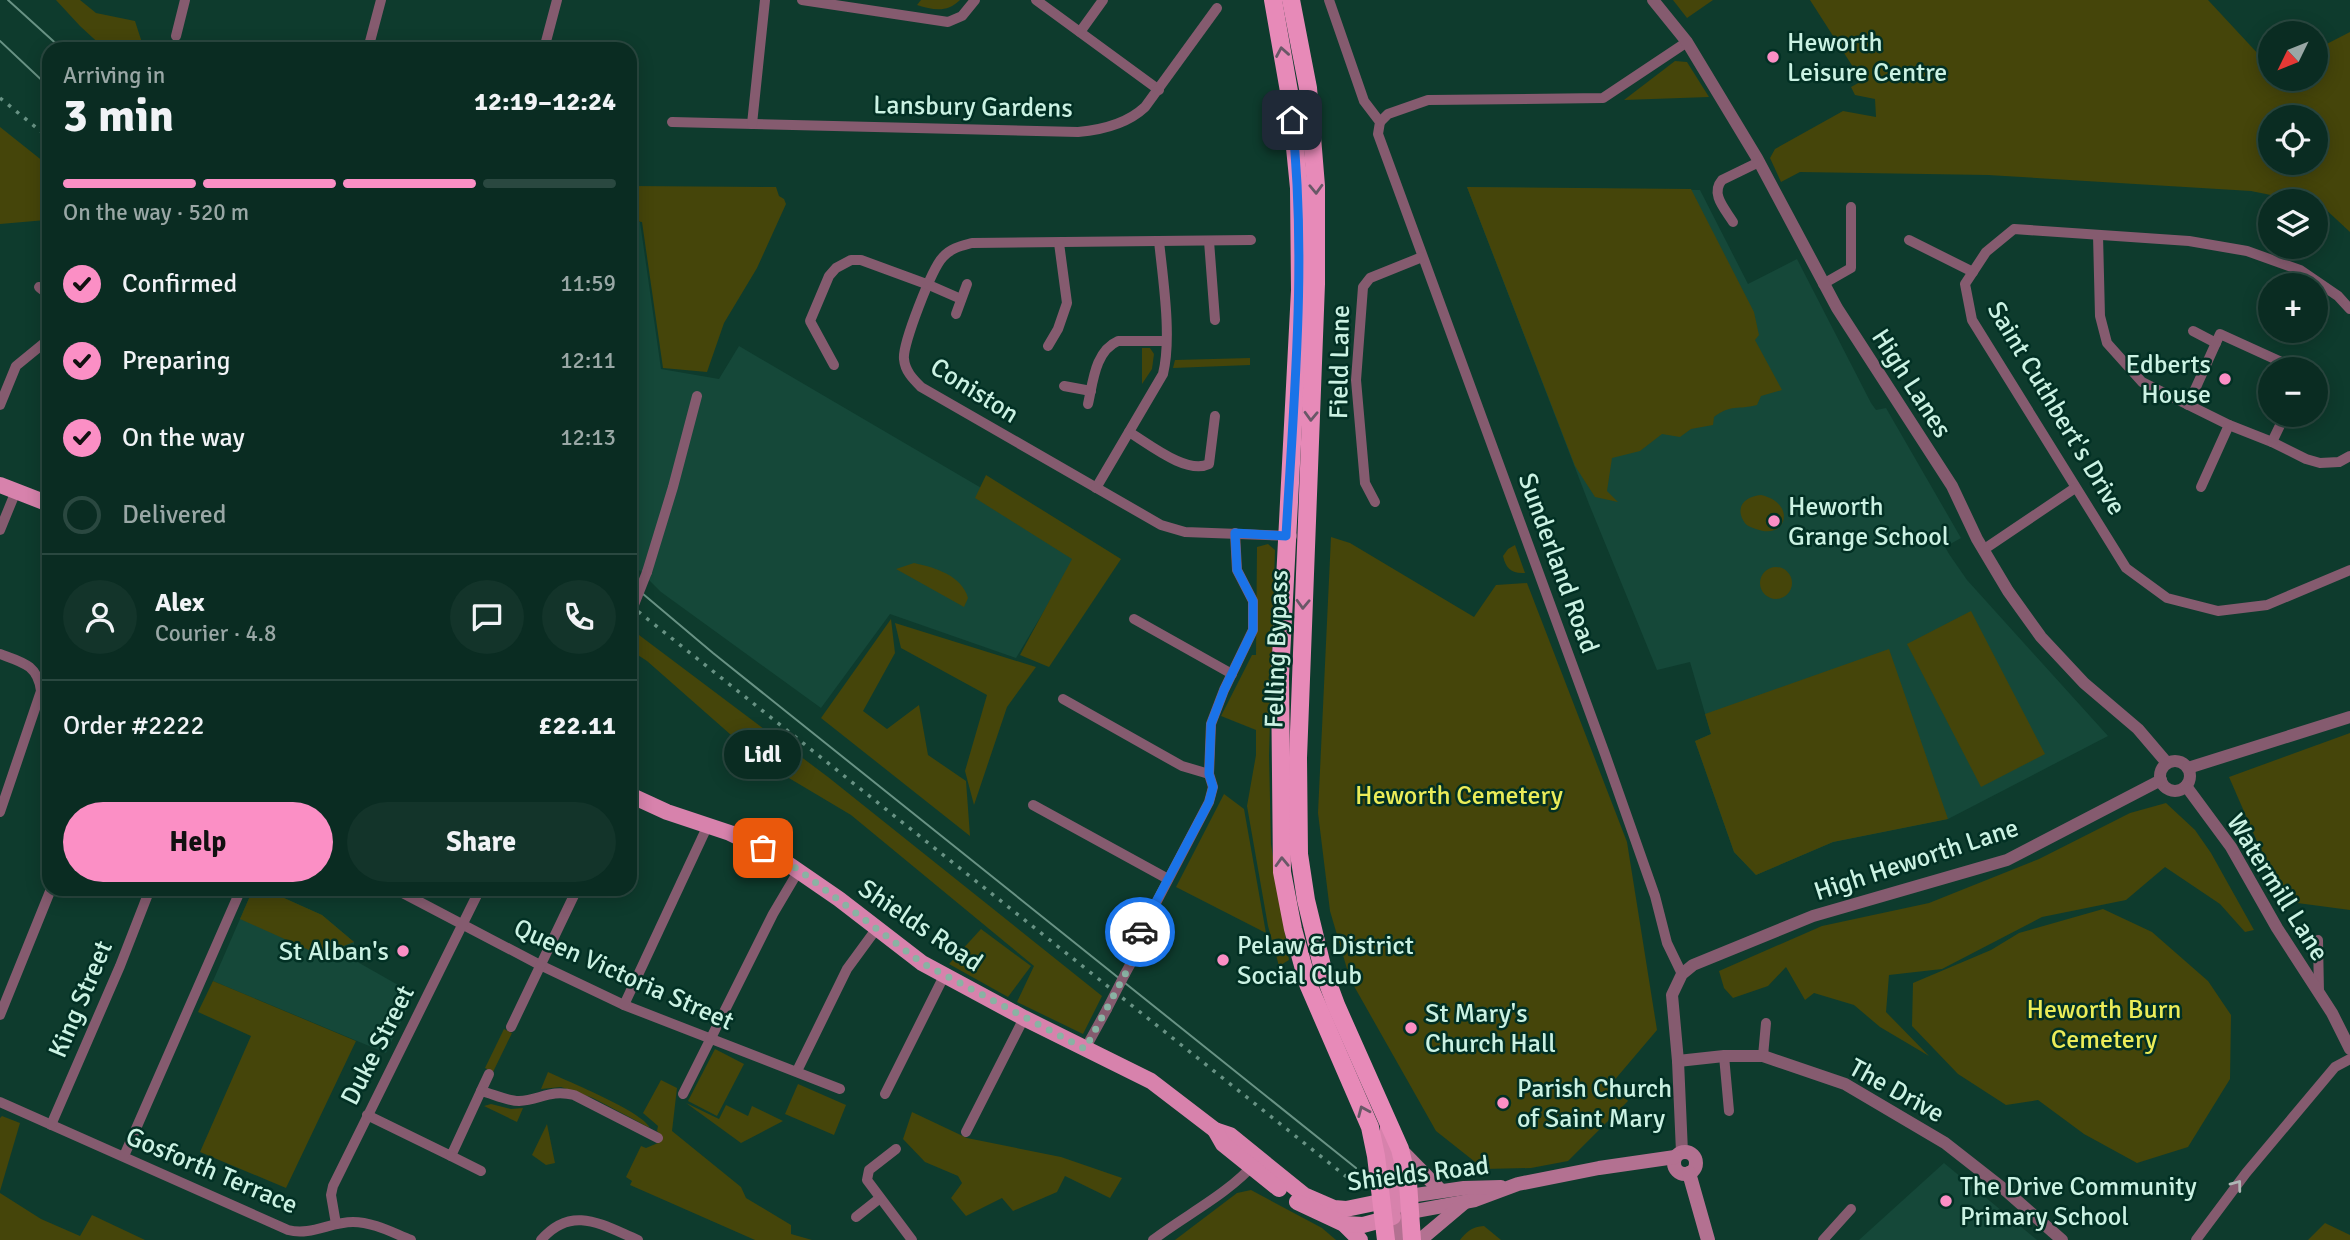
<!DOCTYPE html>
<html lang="en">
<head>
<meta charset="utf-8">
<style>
	body { margin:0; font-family:Signika,sans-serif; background:#13342a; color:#f1f3f6; height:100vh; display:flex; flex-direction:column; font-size:26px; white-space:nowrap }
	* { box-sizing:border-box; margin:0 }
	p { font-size:23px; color:#99a7a5 }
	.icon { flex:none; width:38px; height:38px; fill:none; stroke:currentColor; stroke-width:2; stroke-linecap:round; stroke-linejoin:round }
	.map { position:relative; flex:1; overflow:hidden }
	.panel { position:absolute; left:42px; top:42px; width:595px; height:854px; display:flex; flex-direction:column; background:#0a2c22; border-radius:21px; box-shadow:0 4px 18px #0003,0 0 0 2px #2a4840 }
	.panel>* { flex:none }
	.needle { width:46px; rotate:227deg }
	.buttons { position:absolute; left:2258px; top:21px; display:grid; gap:14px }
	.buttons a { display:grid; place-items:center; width:70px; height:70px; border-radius:50%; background:#0a2c22; box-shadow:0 4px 18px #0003,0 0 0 2px #2a4840; font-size:35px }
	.pin { position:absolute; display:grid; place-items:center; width:60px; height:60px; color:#fff; margin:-30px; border-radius:14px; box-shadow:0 4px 10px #0006 }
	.courier { position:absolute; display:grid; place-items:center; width:70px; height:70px; margin:-35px; border:5px solid #1a73e8; border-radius:50%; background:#fff; color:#222; box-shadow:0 2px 9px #0007 }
	.bubble { position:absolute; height:49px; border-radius:24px; background:#0a2c22; box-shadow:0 4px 18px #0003,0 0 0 2px #2a4840; font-size:23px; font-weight:700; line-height:49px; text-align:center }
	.head em { font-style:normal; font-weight:700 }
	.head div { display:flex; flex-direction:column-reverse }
	.head { display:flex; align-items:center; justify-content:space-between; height:119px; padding:0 21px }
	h1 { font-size:46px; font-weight:700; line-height:52px }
	.bar { display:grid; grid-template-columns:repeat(4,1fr); gap:10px 7px; align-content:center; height:84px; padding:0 21px }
	.bar i { height:9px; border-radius:5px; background:#2a4840 }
	.bar .current { background:#fb8fc5 }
	.bar p { grid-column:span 4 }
	.line { display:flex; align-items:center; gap:18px; padding:0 21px; border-top:2px solid #2a4840 }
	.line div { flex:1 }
	.round { display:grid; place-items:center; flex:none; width:74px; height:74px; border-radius:37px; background:#13342a }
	ol { padding:0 21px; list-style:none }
	li { display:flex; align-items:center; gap:21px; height:77px }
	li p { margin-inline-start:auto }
	li .icon { padding:7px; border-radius:50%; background:#fb8fc5; color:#111; stroke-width:4 }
	li:last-child { color:#99a7a5 }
	li i { width:38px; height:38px; border:4px solid #2a4840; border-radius:50% }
	.action { display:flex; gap:14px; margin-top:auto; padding:14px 21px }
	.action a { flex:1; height:80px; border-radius:42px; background:#fb8fc5; color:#111; font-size:28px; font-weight:700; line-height:80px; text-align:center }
	.action a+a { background:#13342a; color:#f1f3f6 }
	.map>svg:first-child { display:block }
	.built { fill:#154839 }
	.green { fill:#45450a; fill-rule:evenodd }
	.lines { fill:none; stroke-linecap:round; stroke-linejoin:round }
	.minor { stroke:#855b6f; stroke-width:10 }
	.tertiary { stroke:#855b6f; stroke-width:12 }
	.secondary { stroke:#b37191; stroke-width:14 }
	.primary { stroke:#d782ac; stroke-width:16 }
	.trunk { stroke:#e78ab8; stroke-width:18 }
	.tram { stroke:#689284; stroke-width:2 }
	.rail { stroke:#689284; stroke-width:3.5; stroke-dasharray:3.5 7; stroke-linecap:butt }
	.minor-bridge { stroke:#855b6f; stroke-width:10 }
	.oneway { stroke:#695867 }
	.oneway2 { stroke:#afb6b5 }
	.done { stroke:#89b2a3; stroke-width:7; stroke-dasharray:0 12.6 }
	.route { stroke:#1a73e8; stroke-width:9 }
	.poi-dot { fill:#fb8fc5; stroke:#023024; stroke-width:2.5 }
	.labels { text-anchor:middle; stroke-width:5; stroke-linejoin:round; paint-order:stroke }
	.poi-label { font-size:26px; fill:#cbf2e3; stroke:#023024; text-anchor:start }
	.street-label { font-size:26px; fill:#cbf2e3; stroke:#023024 }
	.park-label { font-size:26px; fill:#ebec58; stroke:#023024 }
</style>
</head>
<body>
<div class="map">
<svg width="2350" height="1240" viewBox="0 0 2350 1240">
	<rect width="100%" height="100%" fill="#0e3b2d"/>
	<g class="built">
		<path d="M1467,187L1700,190L1748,284L1797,259L1871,403L1876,410L1886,408L1961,538L1945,547L1949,554L1967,580L2108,736L1948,819L1833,842L1756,875L1734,852L1695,741L1711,734L1690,662L1657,670L1589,504Z"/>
		<path d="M630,222H640L661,369L719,379L739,346L1082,547L1016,658L890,614L821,708L661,592L630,561Z"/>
		<path d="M253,889H264L322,915L354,942V960L414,994L386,1053L213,981Z"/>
		<path d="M1944,1163L2037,1240H1859Z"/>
	</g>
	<g class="green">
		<path d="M56,0H80L96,13L135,21L144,49H105L80,26Z"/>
		<path d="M921,0H960C947,13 933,10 917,5Z"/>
		<path d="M1673,0H1713L1687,18Z"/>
		<path d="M1810,0H2208L2261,57L2270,56V79H2315V50L2350,32V232L2322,206L2315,204V201H2301L2251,191L1988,175L1800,172L1781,182L1770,158L1775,149L1843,111L1876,117L1875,99L1855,95L1851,87L1862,81ZM2270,117H2315V163H2270Z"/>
		<path d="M1675,61L1687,62L1709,97L1624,100Z"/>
		<path d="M0,127L49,166V222L46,220L0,224Z"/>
		<path d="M630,186L776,187L779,196L784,199L786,204L757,268L724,323L707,372L663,368L642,222L630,220Z"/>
		<path d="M1467,187L1691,189L1754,312L1759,335L1755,340L1782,390L1761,396L1757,405C1738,410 1731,404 1714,417L1713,425L1691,429L1680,437L1662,434L1640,451L1612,458L1607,491L1618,502L1595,497L1575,466Z"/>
		<path d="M1142,348H1150L1154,354L1152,369L1142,384Z"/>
		<path d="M1250,358V365L1173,368L1175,360Z"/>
		<path d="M986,475L1121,559L1049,667L1020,655L1072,559L975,498Z"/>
		<path d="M1761,495C1797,503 1787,541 1756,529C1750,527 1746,526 1743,520C1735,505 1747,496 1761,495Z"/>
		<path d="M1331,537L1350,543L1474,617L1496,585L1527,583L1627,842L1657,1030L1612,1083L1628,1101L1568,1161L1531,1168L1484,1169L1436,1131L1350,979L1330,911L1318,813Z"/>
		<path d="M1268,544L1275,550L1269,755L1271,844L1289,960L1279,966L1268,926L1247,806L1256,755V730L1221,716L1252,655H1256L1257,547Z"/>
		<path d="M1515,545L1525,573C1512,574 1506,569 1503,556L1508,549Z"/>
		<path d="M914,563C936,568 961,575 968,598L964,607L896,569Z"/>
		<circle cx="1776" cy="583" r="16"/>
		<path d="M1971,611L2045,754L1981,787L1907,644Z"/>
		<path d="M891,619L895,653L863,711L887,729L919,705L928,755L966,781L970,836L821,718Z"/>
		<path d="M895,623L1036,667L1007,707L974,805L965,771L987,695L901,648Z"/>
		<path d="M635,632L828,777L1102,996L1083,1034L1017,1002L1034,966L851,815L735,746L739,742L647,661L630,650V639Z"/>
		<path d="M1889,649L1948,819L1833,842L1756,875L1734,852L1695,741L1711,734L1705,714Z"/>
		<path d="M2350,733V910L2283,901L2229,777Z"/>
		<path d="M1224,794L1244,809L1266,933L1176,887Z"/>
		<path d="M2166,803L2195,830L2211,853L2254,930L2245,932L2220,904L2165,867L2126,900L2042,917L1942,969L1889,975L1886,1012L1929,1056L1880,1027L1854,1005L1814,993L1805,1000L1786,967L1768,986L1733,998L1724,988L1719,971L1822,926L1929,903L2039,859L2130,813Z"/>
		<path d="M253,889H264L322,915L354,942L320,955L240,919Z"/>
		<path d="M2103,909L2152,932L2208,981L2231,1015L2230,1079L2188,1147L2137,1163L2084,1134L2038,1100L2006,1105L1958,1074L1912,1026L1913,983L1991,950L2019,933Z"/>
		<path d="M981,929L1031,966L1008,997L949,964Z"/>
		<path d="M213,981L356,1041L286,1188L200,1152L251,1036L198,1012Z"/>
		<path d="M504,1029L512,1033L493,1072L485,1068Z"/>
		<path d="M715,1049L744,1064L717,1116L688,1101Z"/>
		<path d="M548,1072C569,1082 642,1111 650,1128L593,1098L561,1087L541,1089Z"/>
		<path d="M661,1080L677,1088L672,1131L741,1187L746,1198L791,1225V1234L812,1240H755L630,1185L632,1181L626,1177L641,1146L646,1148L658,1143L662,1136L657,1131L658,1126L643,1113Z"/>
		<path d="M798,1084L846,1105L834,1135L785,1114Z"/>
		<path d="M686,1103L719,1119L726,1105L748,1116L752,1106L783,1121L741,1143Z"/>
		<path d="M491,1104L511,1109L523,1108L517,1122L484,1106Z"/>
		<path d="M912,1112L967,1138L1061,1157L1122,1178L1110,1198L1065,1176L1057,1192L1013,1211L1002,1198L966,1216L951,1198L962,1183L958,1176L925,1162L903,1139Z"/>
		<path d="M2,1116L20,1123L0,1191V1118Z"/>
		<path d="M547,1124L555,1163L546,1165L532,1155Z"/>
		<path d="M1251,1190L1322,1228L1336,1240H1175L1237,1193Z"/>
		<path d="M0,1193L41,1219L80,1236L92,1215L145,1240H0Z"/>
		<path d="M2325,1223L2350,1235V1240H2308Z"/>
		<path d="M1484,1226L1501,1240H1460C1467,1231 1472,1227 1484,1226Z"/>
	</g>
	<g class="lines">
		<g class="minor">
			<path d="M802,0L948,22L962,16L975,0"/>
			<path d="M1036,0L1159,90"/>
			<path d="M1329,0L1364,101L1380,122L1378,134L1605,754L1655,896L1667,943L1682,974"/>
			<path d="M1080,32L1103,0"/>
			<path d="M176,36L185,0"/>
			<path d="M368,49L381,0"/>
			<path d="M544,49L557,0"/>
			<path d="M672,122L1078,132C1101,130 1128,123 1145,107L1217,8"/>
			<path d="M1380,122L1388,114L1428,100L1603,98L1687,42"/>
			<path d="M752,124L765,0"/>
			<path d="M1733,222C1725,209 1710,194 1722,180L1759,162"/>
			<path d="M2098,235L2100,316L2107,343L2142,382L2229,425L2272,442L2306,459L2320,463L2339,462L2350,456"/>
			<path d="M1251,240L972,243C961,246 951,248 943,257C932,268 902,345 904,359C905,371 913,379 921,387L1161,525L1185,532L1292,536"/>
			<path d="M1909,240L1973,272"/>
			<path d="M1209,241L1215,320"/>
			<path d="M1823,284L1851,268V207"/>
			<path d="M39,287L49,295"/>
			<path d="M2350,309L2338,296L2300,270L2247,251L2189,241L2014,229L1986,252L1965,284L1972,320L2126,568L2167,598L2218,611L2267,605L2350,570"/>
			<path d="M956,314L967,284"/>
			<path d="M2193,331L2216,343"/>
			<path d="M1048,346L1058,329L1067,303L1059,243"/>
			<path d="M834,365L810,321L829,276L836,268L851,260H861L929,285L961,299"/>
			<path d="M1064,386L1091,391"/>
			<path d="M1088,404C1093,382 1095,351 1118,341H1166"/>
			<path d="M0,405L16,366L49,339"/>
			<path d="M2188,405L2220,334L2297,369"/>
			<path d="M1129,432C1149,444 1187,475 1209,464L1215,416"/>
			<path d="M2272,442L2285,415"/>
			<path d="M2201,487L2229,425"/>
			<path d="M1096,488L1163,374C1172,337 1163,280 1159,241"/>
			<path d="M1375,502L1365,483L1356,380L1363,287L1370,278L1422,257"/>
			<path d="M0,530L16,491"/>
			<path d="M1983,550L2075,488"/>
			<path d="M647,572L673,487L697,396"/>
			<path d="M1134,619L1232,674"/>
			<path d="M0,654C22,662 38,665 41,691L0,812"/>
			<path d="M1063,699L1182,766L1209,774"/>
			<path d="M1033,805L1168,879"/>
			<path d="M395,889L540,965L624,1005L840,1089"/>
			<path d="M2318,940L2319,993"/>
			<path d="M1125,974L1137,952L1136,941L1209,802L1213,787L1209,774L1211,724L1224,690L1253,630V601L1237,570L1235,533"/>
			<path d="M624,1005L708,825"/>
			<path d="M0,1015L51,889"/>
			<path d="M511,1027L577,889"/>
			<path d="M1085,1049L1107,1009"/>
			<path d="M1724,1056L1729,1111"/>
			<path d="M1763,1056L1766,1023"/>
			<path d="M797,1071L847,969L877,928"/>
			<path d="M481,1091L489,1074"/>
			<path d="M683,1094L773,914L799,870"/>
			<path d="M885,1094L944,976"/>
			<path d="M0,1102L288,1230C311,1236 330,1222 353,1222C373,1222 393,1233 411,1240"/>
			<path d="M367,1115L451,1156L481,1091C493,1094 507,1101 519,1101C540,1100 550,1089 574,1095L658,1138"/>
			<path d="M51,1125L120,966L150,889"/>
			<path d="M966,1132L1024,1018"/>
			<path d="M896,1149L869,1170L867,1180L912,1240"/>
			<path d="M124,1156L241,889"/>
			<path d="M451,1156L481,1171"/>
			<path d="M856,1217L880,1198"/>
			<path d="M336,1224L331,1195L333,1186L480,889"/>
			<path d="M541,1240C572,1204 602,1225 638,1240"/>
			<path d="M1153,1240C1187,1214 1227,1195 1256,1162"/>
			<path d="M1823,1240L1851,1209"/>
			<path d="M2196,1240L2246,1173L2335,1067L2350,1059"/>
		</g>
		<g class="tertiary">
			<path d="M1653,0L1687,42L1757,158L1837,308L1952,486L1977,539L2008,591L2041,637L2084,683L2138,729L2167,763"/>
			<circle cx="2175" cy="776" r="15"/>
			<path d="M2188,768L2350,717"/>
			<path d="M2186,786L2231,847L2277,928L2332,1013L2350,1049"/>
			<path d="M1678,1061L1724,1056H1763L1845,1084L1945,1143L2005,1190L2062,1240"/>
			<path d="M1682,1152L1678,1061L1672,995L1682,974L1693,965L1813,916L2007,860L2161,780"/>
		</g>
		<g class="secondary">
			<path d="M1400,1149L1441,1191"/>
			<circle cx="1685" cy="1163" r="11"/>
			<path d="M1689,1173L1708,1240"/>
			<path d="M1410,1212L1475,1200L1518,1184L1599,1168L1675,1157"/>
			<path d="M1399,1240C1399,1224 1397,1208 1409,1196L1464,1188L1501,1187"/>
			<path d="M1420,1240L1464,1203"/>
		</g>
		<g class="primary">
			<path d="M0,485L49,504"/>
			<path d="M630,795L667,812L730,833L775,855L839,899L922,963L1024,1018L1151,1081L1215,1130L1230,1135L1304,1195L1334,1208L1346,1209L1409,1196"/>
			<path d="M1388,1123V1145L1396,1198L1394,1208"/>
			<path d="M1215,1130L1223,1144L1279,1189"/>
			<path d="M1297,1202L1344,1224L1360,1240"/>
			<path d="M1344,1224L1363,1225L1393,1217"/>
		</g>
		<g class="trunk">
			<path d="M1273,0L1290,97L1299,188L1300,290L1280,676L1282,872L1293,929L1308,984L1370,1127L1376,1156L1386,1240"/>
			<path d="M1291,0L1308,88L1316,186V284L1298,758L1299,854L1306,900L1323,970L1336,1005L1400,1149L1408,1183L1412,1240"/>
		</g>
		<g class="tram">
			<path d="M8,0L62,49"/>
			<path d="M0,41L49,87"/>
			<path d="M630,583L713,653L1356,1168"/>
		</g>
		<g class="rail">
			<path d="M0,98L49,138"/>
			<path d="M630,605L1348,1178"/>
		</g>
		<g class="minor-bridge">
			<path d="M630,615L647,572"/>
			<path d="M1107,1009L1125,974"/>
		</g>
	</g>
	<defs><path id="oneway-chevron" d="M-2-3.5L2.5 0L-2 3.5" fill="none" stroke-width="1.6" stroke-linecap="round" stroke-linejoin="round" transform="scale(1.75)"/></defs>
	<g class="oneway">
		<use href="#oneway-chevron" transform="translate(1282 52) rotate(-100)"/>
		<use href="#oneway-chevron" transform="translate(1316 189) rotate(88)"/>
		<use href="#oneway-chevron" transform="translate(1311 416) rotate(92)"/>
		<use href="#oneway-chevron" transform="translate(1303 604) rotate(92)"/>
		<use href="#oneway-chevron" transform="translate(1282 862) rotate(-92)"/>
		<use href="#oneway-chevron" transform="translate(1363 1111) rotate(-113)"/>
	</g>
	<use class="oneway2" href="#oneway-chevron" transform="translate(2237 1185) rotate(-53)"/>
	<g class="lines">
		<path class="done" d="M763,848L799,870L922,963L1085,1049L1137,952L1136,941L1140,932"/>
		<path class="route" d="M1140,932L1209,802L1213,787L1209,774L1211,724L1224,690L1253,630V601L1237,570L1235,533L1286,536C1294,397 1307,259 1292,120"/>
	</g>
	<g class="poi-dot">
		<circle cx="1773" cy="57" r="7"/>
		<circle cx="2225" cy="379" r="7"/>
		<circle cx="1774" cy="521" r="7"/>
		<circle cx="403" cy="951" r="7"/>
		<circle cx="1223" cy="960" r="7"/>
		<circle cx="1411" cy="1028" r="7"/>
		<circle cx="1503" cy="1103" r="7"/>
		<circle cx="1946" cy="1201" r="7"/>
	</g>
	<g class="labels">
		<g class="poi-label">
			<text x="1787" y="51">Heworth<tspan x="1787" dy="30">Leisure Centre</tspan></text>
			<text x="2211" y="373" text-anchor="end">Edberts<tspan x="2211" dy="30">House</tspan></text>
			<text x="1788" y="515">Heworth<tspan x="1788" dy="30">Grange School</tspan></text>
			<text x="1237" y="954">Pelaw &amp; District<tspan x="1237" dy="30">Social Club</tspan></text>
			<text x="389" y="960" text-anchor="end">St Alban's</text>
			<text x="1425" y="1022">St Mary's<tspan x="1425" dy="30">Church Hall</tspan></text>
			<text x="1517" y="1097">Parish Church<tspan x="1517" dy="30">of Saint Mary</tspan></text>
			<text x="1960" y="1195">The Drive Community<tspan x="1960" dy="30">Primary School</tspan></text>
		</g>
		<g class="street-label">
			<text transform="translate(973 106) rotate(1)" y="9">Lansbury Gardens</text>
			<text transform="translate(1339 362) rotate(-89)" y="9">Field Lane</text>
			<text transform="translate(1912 383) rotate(57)" y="9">High Lanes</text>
			<text transform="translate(975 390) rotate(32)" y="9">Coniston</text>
			<text transform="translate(2057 408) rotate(59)" y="9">Saint Cuthbert's Drive</text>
			<text transform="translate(1559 563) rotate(70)" y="9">Sunderland Road</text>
			<text transform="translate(1276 649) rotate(-88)" y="9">Felling Bypass</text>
			<text transform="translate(1916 859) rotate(-18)" y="9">High Heworth Lane</text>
			<text transform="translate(2278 887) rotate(58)" y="9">Watermill Lane</text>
			<text transform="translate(921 925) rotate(34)" y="9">Shields Road</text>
			<text transform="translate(624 974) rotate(24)" y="9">Queen Victoria Street</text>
			<text transform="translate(80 999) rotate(-67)" y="9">King Street</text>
			<text transform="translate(377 1045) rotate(-63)" y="9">Duke Street</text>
			<text transform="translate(1897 1090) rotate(29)" y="9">The Drive</text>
			<text transform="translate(212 1170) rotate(23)" y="9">Gosforth Terrace</text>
			<text transform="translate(1418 1173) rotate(-7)" y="9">Shields Road</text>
		</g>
		<g class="park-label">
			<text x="1459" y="804">Heworth Cemetery</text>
			<text x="2104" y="1018">Heworth Burn<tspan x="2104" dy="30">Cemetery</tspan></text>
		</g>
	</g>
</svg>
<div class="buttons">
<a><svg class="needle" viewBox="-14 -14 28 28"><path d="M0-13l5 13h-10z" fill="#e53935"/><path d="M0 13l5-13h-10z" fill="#99a7a5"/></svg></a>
<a><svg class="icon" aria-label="locate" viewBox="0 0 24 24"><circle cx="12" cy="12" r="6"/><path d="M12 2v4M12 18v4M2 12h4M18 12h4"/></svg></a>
<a><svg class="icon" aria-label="layers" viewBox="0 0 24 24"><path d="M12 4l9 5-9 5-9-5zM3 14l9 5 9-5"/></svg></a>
<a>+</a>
<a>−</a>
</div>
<div class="pin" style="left:763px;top:848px;background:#ea580c"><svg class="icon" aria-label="bag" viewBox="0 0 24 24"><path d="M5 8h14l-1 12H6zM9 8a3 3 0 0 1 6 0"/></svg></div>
<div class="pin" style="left:1292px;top:120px;background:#1f2937"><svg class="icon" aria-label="home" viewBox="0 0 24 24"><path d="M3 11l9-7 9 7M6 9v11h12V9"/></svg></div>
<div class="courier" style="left:1140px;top:932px"><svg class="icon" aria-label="car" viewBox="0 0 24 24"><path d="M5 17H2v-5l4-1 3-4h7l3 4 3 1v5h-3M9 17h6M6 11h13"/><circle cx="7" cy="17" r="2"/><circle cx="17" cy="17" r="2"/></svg></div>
<div class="bubble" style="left:724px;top:730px;width:77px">Lidl</div>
<section class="panel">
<div class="head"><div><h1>3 min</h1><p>Arriving in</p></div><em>12:19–12:24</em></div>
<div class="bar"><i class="current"></i><i class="current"></i><i class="current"></i><i></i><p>On the way · 520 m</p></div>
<ol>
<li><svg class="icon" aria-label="check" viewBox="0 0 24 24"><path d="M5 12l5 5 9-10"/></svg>Confirmed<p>11:59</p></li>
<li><svg class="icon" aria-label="check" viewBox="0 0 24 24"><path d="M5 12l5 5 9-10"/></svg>Preparing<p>12:11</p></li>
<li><svg class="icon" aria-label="check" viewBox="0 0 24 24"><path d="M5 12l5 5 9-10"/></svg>On the way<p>12:13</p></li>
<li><i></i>Delivered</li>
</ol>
<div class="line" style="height:126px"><a class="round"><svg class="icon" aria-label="person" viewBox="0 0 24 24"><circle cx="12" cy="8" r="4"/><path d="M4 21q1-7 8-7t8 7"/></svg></a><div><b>Alex</b><p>Courier · 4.8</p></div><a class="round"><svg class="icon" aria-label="chat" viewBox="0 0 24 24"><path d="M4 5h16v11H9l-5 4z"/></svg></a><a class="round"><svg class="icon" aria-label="phone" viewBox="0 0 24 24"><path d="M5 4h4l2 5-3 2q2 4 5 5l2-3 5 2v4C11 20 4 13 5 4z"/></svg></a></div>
<div class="line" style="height:91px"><div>Order #2222</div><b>£22.11</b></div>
<div class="action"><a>Help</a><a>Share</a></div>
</section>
</div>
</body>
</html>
